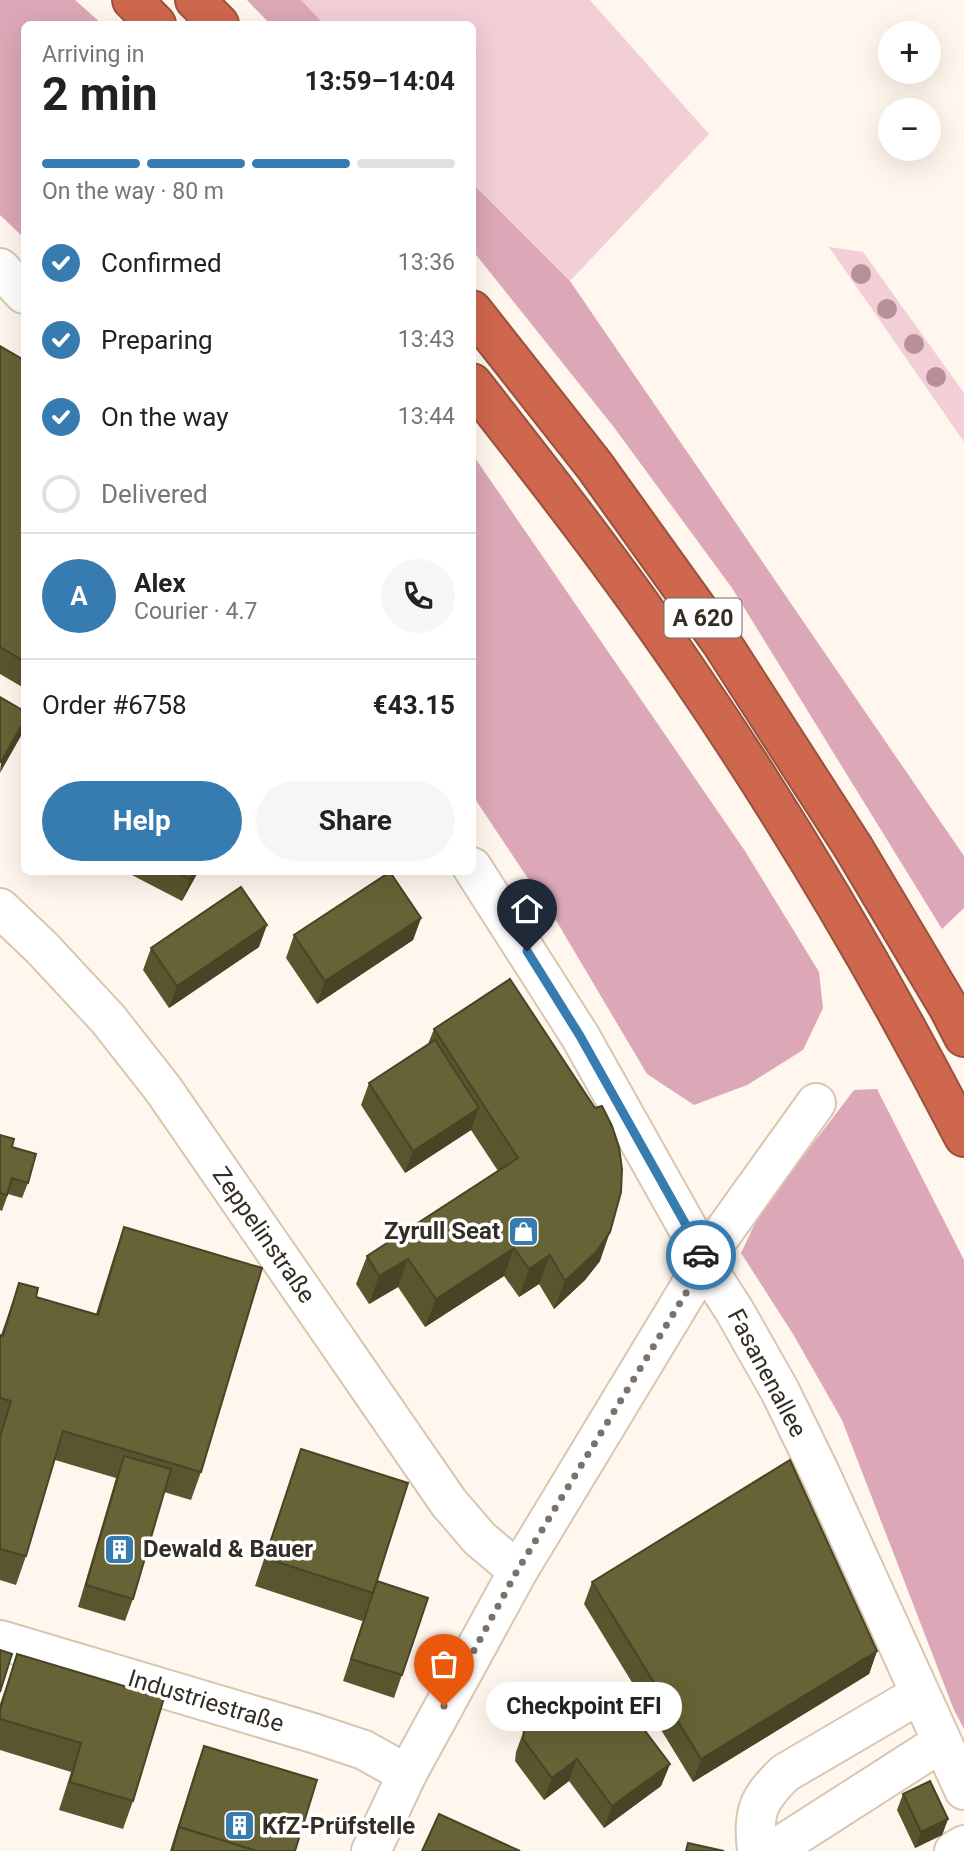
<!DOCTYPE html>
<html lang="en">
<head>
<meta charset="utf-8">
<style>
	body { margin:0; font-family:Roboto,sans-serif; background:#f6f6f6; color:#222; height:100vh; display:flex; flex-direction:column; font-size:26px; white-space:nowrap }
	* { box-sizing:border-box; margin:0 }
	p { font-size:23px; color:#767676 }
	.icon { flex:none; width:38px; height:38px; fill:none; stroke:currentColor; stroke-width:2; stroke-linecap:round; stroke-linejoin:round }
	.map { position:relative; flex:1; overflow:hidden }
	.drawer { position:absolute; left:21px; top:21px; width:455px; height:854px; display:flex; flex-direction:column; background:#fff; border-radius:10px; box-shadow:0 7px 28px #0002 }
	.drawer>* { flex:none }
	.controls { position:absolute; left:878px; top:21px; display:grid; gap:14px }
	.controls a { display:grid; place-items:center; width:63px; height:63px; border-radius:50%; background:#fff; box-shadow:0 7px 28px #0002; font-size:35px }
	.pin { position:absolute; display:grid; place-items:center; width:60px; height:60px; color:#fff; margin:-72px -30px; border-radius:50% 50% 50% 0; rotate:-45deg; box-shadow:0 0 7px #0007 }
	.pin .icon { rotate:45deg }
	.courier { position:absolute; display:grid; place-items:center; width:70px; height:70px; margin:-35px; border:5px solid #367cb1; border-radius:50%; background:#fff; color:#222; box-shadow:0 2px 9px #0007 }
	.bubble { position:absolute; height:49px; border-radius:24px; background:#fff; box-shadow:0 7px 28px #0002; font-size:23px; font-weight:700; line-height:49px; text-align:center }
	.head em { font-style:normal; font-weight:700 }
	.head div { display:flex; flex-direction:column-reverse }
	.head { display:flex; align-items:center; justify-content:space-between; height:119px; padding:0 21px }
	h1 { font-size:46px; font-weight:700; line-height:52px }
	.bar { display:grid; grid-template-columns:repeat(4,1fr); gap:10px 7px; align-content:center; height:84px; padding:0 21px }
	.bar i { height:9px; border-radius:5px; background:#e0e0e0 }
	.bar .current { background:#367cb1 }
	.bar p { grid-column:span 4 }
	.line { display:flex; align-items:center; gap:18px; padding:0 21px; border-top:2px solid #e0e0e0 }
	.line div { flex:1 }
	.round { display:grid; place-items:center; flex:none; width:74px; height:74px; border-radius:37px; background:#f6f6f6 }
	ol { padding:0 21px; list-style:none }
	li { display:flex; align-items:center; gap:21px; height:77px }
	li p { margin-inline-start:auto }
	li .icon { padding:7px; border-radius:50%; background:#367cb1; color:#fff; stroke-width:4 }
	li:last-child { color:#767676 }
	li i { width:38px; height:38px; border:4px solid #e0e0e0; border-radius:50% }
	.action { display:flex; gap:14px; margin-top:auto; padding:14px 21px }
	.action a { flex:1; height:80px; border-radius:42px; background:#367cb1; color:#fff; font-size:28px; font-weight:700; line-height:80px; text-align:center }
	.action a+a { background:#f6f6f6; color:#222 }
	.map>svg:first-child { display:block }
	.green { fill:#f2ced7 }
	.forest { fill:#dca7b6 }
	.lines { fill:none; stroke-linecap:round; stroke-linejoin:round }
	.minor-casing { stroke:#dac6af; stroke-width:42 }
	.highway-casing { stroke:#98533f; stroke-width:42 }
	.minor { stroke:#fff; stroke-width:38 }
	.highway { stroke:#ce674d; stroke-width:38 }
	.tree { fill:#b89098 }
	.wall { fill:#59552e }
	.shaded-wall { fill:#484526 }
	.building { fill:#676336; stroke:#484526; stroke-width:2 }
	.done { stroke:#7b736a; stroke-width:7; stroke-dasharray:0 12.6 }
	.route { stroke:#367cb1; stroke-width:9 }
	.labels { text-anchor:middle; stroke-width:7; stroke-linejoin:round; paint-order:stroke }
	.shield { fill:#fff; stroke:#716c66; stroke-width:2 }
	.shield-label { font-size:23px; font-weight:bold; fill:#342d24 }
	.poi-label { font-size:24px; font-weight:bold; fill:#342d24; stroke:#fff; text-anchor:start }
	.street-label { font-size:24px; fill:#342d24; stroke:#fff }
</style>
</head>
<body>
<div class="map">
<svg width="964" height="1851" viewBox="0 0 964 1851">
	<rect width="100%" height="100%" fill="#fff6ed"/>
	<g class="green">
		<path d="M301,0H590L709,134L570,281L473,184L472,24H324Z"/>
		<path d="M829,247L863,252L964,393V442Z"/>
	</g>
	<g class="forest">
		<path d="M0,0H75L102,24H24V238L0,215Z"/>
		<path d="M247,0H301L324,24H270Z"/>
		<path d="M473,184L570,281L964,856V908L942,929L732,588L613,426L473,251Z"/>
		<path d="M473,455L745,851L819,972L823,1008L803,1050L747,1085L694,1105L647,1074L557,922L473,796Z"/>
		<path d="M877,1089L964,1260V1729L954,1710L842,1420L793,1334L741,1253L760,1213L854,1090Z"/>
	</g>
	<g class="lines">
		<defs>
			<g id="minor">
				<path d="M0,268L24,294"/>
				<path d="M472,867L580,1036L695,1241L701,1259L734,1310L780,1391L820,1473L964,1790"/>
				<path d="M0,908L42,948L108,1019L163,1089L449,1503L480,1539L518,1571"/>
				<path d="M0,1640L313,1733L364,1750L407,1774"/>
				<path d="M371,1851L407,1774L518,1571L697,1275L701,1259L722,1234L816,1103"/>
				<path d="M757,1851C753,1812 757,1800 785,1773L920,1694"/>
				<path d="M772,1851L942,1742"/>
				<path d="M954,1851L964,1845"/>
			</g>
			<g id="highway">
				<path d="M132,0L156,24"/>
				<path d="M195,0L219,24"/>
				<path d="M472,310L594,465L721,642L853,847L949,1008L964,1037"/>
				<path d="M472,383C545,476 618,570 685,668C787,817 881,976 964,1137"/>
			</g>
		</defs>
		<use href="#minor" class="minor-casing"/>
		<use href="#highway" class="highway-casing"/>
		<use href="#minor" class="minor"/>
		<use href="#highway" class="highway"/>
	</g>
	<g class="tree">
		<circle cx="861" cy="274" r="10"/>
		<circle cx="887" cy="309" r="10"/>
		<circle cx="914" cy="344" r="10"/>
		<circle cx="936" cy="377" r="10"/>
	</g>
	<g class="wall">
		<path d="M0,346L24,360V688L0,674Z"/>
		<path d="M126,872H198L182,901Z"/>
		<path d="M421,918L413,940L317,1004L286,958L294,935Z"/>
		<path d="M259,947L169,1008L143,970L151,948Z"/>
		<path d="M434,1029L600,1261L585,1280L554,1309L539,1284L519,1297L504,1276L425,1327L398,1287L369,1304L356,1284L367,1256L498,1171L471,1130L405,1173L361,1105L369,1083L428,1044Z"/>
		<path d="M0,1135L28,1183L22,1198L8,1194L2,1211L0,1210Z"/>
		<path d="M124,1227L201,1472L191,1500L164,1492L133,1599L125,1621L78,1607L116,1478L55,1460L26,1556L16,1585L0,1580V1335H1L19,1283L36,1297L96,1314L114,1256Z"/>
		<path d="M301,1449L377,1581L402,1675L394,1698L343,1681L363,1620L362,1621L255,1586Z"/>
		<path d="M592,1582L877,1651L869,1674L693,1782L584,1604Z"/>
		<path d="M17,1654L133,1801L123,1829L59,1810L71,1772L0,1750V1704Z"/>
		<path d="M578,1720L670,1764L661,1786L604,1828L569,1781L544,1800L515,1761L516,1752L524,1730Z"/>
		<path d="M204,1746L295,1851H170L196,1768Z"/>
		<path d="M903,1794L948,1819L942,1835L915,1848L897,1810Z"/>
	</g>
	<g class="shaded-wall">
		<path d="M24,721V726L21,736L0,773L1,762Z"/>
		<path d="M194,872H198L182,901L190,879Z"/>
		<path d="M421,918L413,940L317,1004L325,981Z"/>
		<path d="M267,925L259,947L169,1008L177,986Z"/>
		<path d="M479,1108L471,1130L405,1173L413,1151Z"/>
		<path d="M610,1232L600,1261L585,1280L554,1309L565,1281Z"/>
		<path d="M514,1248L504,1276L425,1327L436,1299Z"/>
		<path d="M550,1255L539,1284L519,1297L529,1269Z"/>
		<path d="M408,1259L398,1287L369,1304L379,1276Z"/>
		<path d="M877,1651L869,1674L693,1782L701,1759Z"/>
		<path d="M577,1759L569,1781L544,1800L552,1778Z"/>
		<path d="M670,1764L661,1786L604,1828L612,1806Z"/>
		<path d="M948,1819L942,1835L915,1848L921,1832Z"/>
	</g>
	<g class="building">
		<path d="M0,346L24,360V661L0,647Z"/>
		<path d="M0,697L24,711V721L1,762H0Z"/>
		<path d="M176,872H194L190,879Z"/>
		<path d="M390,872L421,918L325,981L294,935Z"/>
		<path d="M241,887L267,925L177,986L151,948Z"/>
		<path d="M510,979L595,1108L602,1106L612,1126L619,1147L622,1169L621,1192L610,1232L596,1252L565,1281L550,1255L529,1269L514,1248L436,1299L408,1259L379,1276L367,1256L518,1158L434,1029Z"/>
		<path d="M435,1040L479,1108L413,1151L369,1083Z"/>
		<path d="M0,1135L14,1139L12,1147L36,1154L28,1183L12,1178L7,1195L0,1193Z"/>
		<path d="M124,1227L262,1268L201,1472L63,1431L26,1556L0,1549V1437L11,1401L0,1398V1335L3,1336L19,1283L38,1288L36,1297L98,1315Z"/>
		<path d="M301,1449L408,1483L373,1593L265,1558Z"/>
		<path d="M124,1456L171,1469L133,1599L86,1585Z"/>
		<path d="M790,1460L877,1651L701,1759L592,1582Z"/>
		<path d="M377,1581L428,1598L402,1675L351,1659Z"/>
		<path d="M0,1650L12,1654L0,1692Z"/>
		<path d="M17,1654L164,1698L133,1801L70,1782L81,1743L0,1719V1710Z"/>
		<path d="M616,1692L670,1764L612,1806L577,1759L552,1778L523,1739L524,1730L564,1701L578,1720Z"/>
		<path d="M204,1746L317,1780L295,1851H257L179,1827L177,1833Z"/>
		<path d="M930,1781L948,1819L921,1832L903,1794Z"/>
		<path d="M439,1814L520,1851H422Z"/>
		<path d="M179,1827L257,1851H172Z"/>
		<path d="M688,1843L724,1851H686Z"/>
	</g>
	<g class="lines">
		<path class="done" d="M444,1706L517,1571L697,1275L701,1263V1255"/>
		<path class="route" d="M527,951L580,1036L695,1241L701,1255"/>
	</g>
	<defs>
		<symbol id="shop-square" viewBox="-11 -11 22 22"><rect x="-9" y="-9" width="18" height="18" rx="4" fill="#367cb1" stroke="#fff"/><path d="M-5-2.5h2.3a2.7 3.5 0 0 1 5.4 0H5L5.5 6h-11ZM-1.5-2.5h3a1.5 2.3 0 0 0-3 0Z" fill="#fff"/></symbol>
		<symbol id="building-square" viewBox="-11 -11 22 22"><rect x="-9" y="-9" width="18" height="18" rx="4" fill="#367cb1" stroke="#fff"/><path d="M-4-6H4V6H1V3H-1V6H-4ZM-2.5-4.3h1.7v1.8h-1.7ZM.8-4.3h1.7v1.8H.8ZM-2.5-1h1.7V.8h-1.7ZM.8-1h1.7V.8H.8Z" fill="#fff"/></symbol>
	</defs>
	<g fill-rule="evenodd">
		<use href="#shop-square" x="506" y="1214" width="35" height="35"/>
		<use href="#building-square" x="102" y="1532" width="35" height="35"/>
		<use href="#building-square" x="222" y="1808" width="35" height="35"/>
	</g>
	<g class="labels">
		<rect class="shield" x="664.5" y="598.5" width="77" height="39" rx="5"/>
		<g class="shield-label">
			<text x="703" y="626">A 620</text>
		</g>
		<g class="poi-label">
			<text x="500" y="1239" text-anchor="end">Zyrull Seat</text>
			<text x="143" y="1557">Dewald &amp; Bauer</text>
			<text x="262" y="1834">KfZ-Prüfstelle</text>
		</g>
		<g class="street-label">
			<text transform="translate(264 1235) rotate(55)" y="8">Zeppelinstraße</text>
			<text transform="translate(767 1373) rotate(62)" y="8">Fasanenallee</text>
			<text transform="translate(206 1701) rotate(17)" y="8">Industriestraße</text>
		</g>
	</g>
</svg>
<div class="controls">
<a>+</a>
<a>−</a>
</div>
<div class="pin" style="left:444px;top:1706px;background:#ea580c"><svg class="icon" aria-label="bag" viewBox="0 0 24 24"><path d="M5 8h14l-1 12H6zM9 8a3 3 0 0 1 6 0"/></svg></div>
<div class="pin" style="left:527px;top:951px;background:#1f2937"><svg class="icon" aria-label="home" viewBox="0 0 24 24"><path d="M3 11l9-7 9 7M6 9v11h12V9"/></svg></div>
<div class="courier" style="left:701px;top:1255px"><svg class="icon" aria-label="car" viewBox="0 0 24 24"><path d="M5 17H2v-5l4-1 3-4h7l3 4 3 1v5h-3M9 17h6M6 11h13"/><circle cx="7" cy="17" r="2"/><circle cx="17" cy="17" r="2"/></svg></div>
<div class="bubble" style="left:486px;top:1682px;width:196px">Checkpoint EFI</div>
<section class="drawer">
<div class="head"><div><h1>2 min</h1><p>Arriving in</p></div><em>13:59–14:04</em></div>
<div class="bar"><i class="current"></i><i class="current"></i><i class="current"></i><i></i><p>On the way · 80 m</p></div>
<ol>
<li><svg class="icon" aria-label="check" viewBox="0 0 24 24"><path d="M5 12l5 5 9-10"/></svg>Confirmed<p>13:36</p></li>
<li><svg class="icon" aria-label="check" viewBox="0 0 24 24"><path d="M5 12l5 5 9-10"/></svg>Preparing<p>13:43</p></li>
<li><svg class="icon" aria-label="check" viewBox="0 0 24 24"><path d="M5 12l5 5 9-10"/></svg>On the way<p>13:44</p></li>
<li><i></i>Delivered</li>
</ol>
<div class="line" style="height:126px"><b class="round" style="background:#367cb1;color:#fff">A</b><div><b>Alex</b><p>Courier · 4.7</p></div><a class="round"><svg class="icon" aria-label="phone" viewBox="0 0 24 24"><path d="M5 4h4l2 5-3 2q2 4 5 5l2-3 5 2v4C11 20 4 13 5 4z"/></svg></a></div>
<div class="line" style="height:91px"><div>Order #6758</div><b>€43.15</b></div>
<div class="action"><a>Help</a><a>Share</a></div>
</section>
</div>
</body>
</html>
